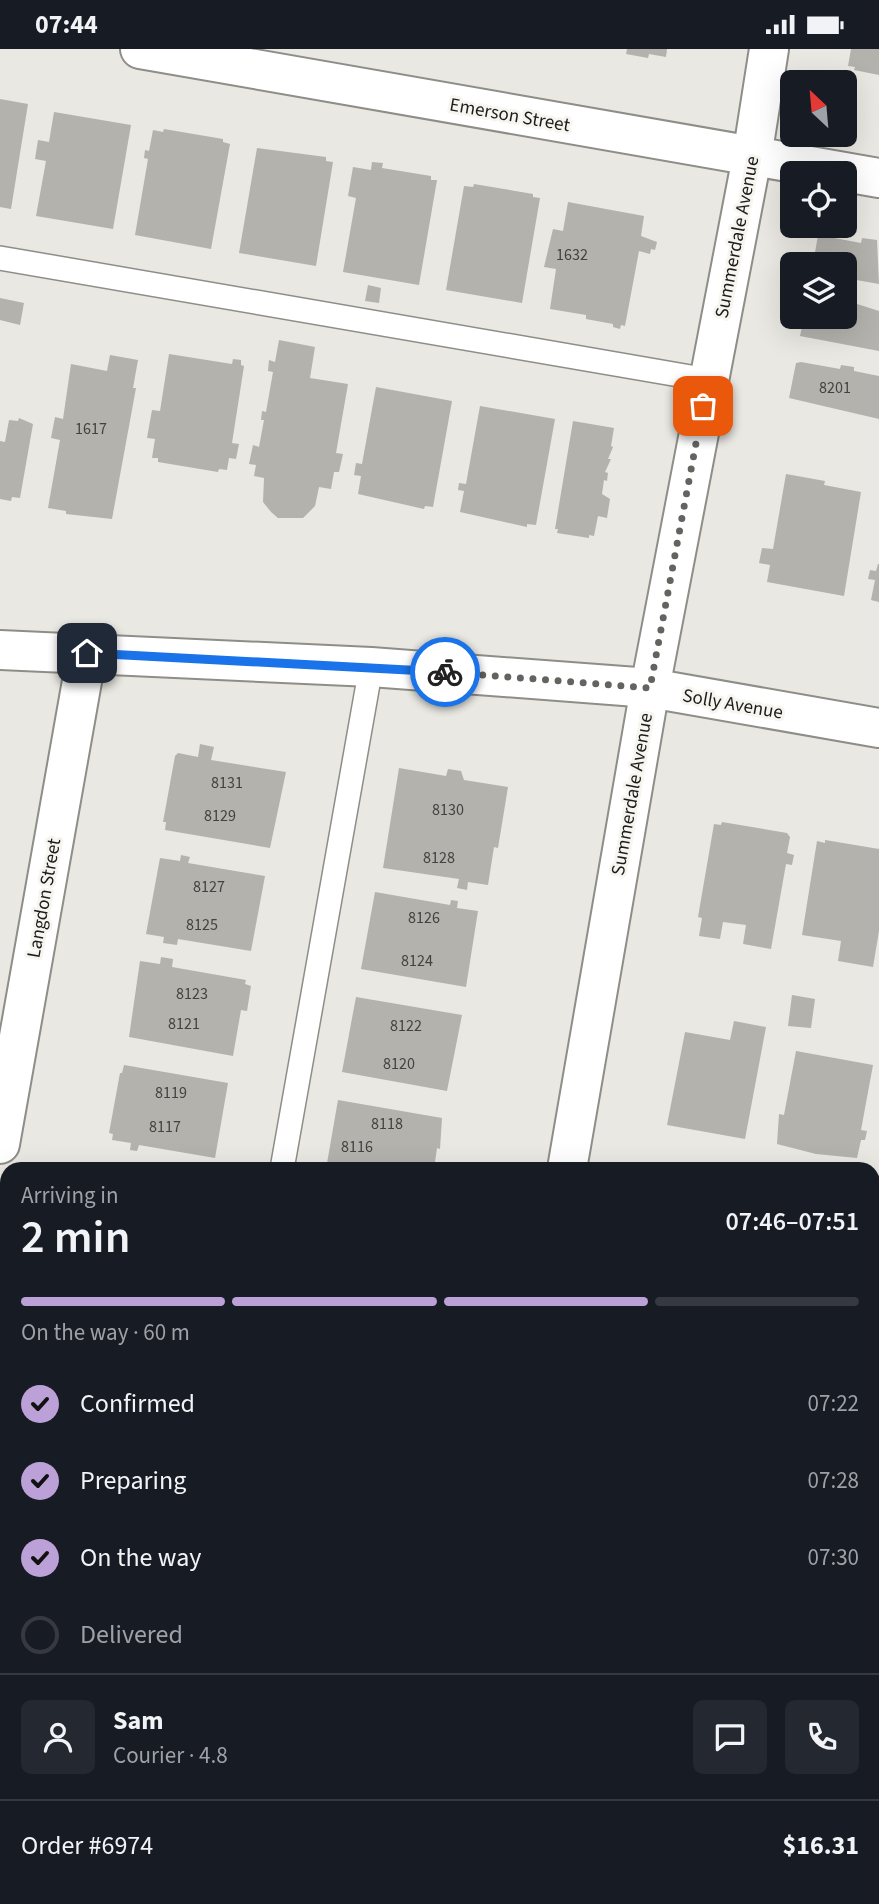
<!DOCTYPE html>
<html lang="en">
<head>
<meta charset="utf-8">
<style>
	body { margin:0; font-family:"Source Sans 3",sans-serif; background:#242831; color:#f1f3f6; height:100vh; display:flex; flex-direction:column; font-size:26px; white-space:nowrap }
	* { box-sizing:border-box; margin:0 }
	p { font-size:23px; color:#9ea1a6 }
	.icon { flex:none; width:38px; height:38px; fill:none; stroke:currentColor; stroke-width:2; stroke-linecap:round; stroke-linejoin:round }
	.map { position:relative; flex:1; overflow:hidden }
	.side { position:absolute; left:0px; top:1113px; width:880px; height:742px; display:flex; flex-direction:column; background:#171b24; border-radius:21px 21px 0 0; box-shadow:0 7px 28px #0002 }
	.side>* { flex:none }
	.needle { width:46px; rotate:334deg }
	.controls { position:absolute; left:780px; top:21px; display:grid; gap:14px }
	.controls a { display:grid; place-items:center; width:77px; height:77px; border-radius:10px; background:#171b24; box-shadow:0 7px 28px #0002; font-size:35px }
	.pin { position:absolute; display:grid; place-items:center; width:60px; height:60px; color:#fff; margin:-30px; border-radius:14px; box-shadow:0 4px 10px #0006 }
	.courier { position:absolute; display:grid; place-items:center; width:70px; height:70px; margin:-35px; border:5px solid #1a73e8; border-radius:50%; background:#fff; color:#222; box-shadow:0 2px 9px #0007 }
	.summary em { font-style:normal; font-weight:600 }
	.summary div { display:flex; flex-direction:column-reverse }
	.summary { display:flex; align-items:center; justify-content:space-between; height:119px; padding:0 21px }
	h1 { font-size:46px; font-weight:600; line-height:52px }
	.bar { display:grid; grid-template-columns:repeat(4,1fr); gap:10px 7px; align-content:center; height:84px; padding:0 21px }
	.bar i { height:9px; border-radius:5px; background:#363941 }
	.bar .selected { background:#bba1d7 }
	.bar p { grid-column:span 4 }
	.line { display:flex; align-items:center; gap:18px; padding:0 21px; border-top:2px solid #363941 }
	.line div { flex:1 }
	.round { display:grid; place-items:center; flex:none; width:74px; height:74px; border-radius:10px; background:#242831 }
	ol { padding:0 21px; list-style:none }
	li { display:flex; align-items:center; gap:21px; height:77px }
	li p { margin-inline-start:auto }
	li .icon { padding:7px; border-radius:50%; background:#bba1d7; color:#111; stroke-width:4 }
	li:last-child { color:#9ea1a6 }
	li i { width:38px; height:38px; border:4px solid #363941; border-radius:50% }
	.status { display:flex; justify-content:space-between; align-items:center; height:49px; padding:0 35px; background:#171b24; direction:ltr }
	.status svg { height:19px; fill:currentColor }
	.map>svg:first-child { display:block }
	.building { fill:#b3b2ad }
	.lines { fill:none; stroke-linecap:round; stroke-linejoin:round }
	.lane-casing { stroke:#8e8d88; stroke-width:26 }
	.street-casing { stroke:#8e8d88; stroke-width:42 }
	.secondary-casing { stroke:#8e8d88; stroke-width:42 }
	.lane { stroke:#fff; stroke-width:23 }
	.street { stroke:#fff; stroke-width:38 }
	.secondary { stroke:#fff; stroke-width:38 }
	.done { stroke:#646360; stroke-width:7; stroke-dasharray:0 12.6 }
	.route { stroke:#1a73e8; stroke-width:9 }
	.labels { text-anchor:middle; stroke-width:6; stroke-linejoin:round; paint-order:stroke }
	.number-label { font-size:16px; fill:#42423f }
	.street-label { font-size:19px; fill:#1c1c1a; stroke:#f6f5f0 }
</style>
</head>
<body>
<div class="status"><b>07:44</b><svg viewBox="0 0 49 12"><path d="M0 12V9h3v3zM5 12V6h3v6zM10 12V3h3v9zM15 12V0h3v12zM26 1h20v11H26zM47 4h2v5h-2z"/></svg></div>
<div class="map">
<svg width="879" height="1855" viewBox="0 0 879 1855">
	<rect width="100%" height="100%" fill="#e9e8e2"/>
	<g class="building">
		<path d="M627,0H667L666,8L649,5L648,9L626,5Z"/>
		<path d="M851,0H879V26L854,21L855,18L848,17Z"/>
		<path d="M0,50L28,55L11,160L0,158Z"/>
		<path d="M54,63L131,76L113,180L36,167L46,112L35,110L38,91L49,93Z"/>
		<path d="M164,80L223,90V93L230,95L211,200L135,186L148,110L144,109L145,101L149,102L153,81L163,83Z"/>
		<path d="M257,99L326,108V112L333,113L316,217L239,204Z"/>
		<path d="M372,113L383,114L382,119L431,127V131H437L419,236L343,223L356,149L348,147L353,118L371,121Z"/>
		<path d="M474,135L533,145V148L540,149L522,254L446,241L464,137L473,138Z"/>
		<path d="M568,153L644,167L641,187L657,193L655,201L651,200L650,205L639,202L625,277L621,276L620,280L613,278V275L586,270V266L550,260L556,220L544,218L553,180L563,182Z"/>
		<path d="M818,186L861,194L862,189L877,191L879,235L845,229V215H813Z"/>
		<path d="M368,236L381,239L379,254L365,252Z"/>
		<path d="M0,249L24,254L20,276L0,271Z"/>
		<path d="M851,253L879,262V302L800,287L804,268H845V257L850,258Z"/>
		<path d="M279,291L315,298L310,329L348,335L336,404L343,405L339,423H334L331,440L319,438L315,457L303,469H278L271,463L263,453L264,429L254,427L256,416L249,415L253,396L259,398L264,371H261L262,362L266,363L273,323L268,322L269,311L275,313Z"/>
		<path d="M169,305L232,315L233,310L241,311V316L244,317L232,394L239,395L236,410L229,409L227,421L219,420L218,423L158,413V409H152L155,390L147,389L152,361L160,362Z"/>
		<path d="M110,306L138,311L133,339H136L112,470L66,465V462L48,459L60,391L51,389L55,368L63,370L71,315L107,322Z"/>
		<path d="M801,313L840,320L841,316L854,318V322L879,327V370L789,349L796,314Z"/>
		<path d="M376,338L452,352L433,458L425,457L424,460L358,445L361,427L354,426L356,414L362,415Z"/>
		<path d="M480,357L555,370L536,476L527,475V478L460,463L464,442L458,441L459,434L466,435Z"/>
		<path d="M19,369L33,375L20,449L12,448L11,452L0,450V392L5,393L9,371L18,372Z"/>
		<path d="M573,372L614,379L611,397L613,398L608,410H611L605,423L608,424L607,432L604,431L602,445L610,450L607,469L598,467L594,487L589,486V489L557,484L558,480H555Z"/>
		<path d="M786,425L825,432L824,436L861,443L844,547L767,533L770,516L759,514L762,499L773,500Z"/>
		<path d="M878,515H879V553L871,551L875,531L868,530L870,521L876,522Z"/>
		<path d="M200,695L214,698L211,711L286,723L270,799L165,781L166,773H163L175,707L178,704L198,708Z"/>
		<path d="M399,719L446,727L448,720L461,722L464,731L508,738L498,799L494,798L488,836L468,833L467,841L457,839L459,830L383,819Z"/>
		<path d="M722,773L787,784L790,788L787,804L794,806L792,816L786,815L771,900L743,895L746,876L723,873L720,890L699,887L702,869L698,868L714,775L721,776Z"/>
		<path d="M825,791L879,800V882L873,918L838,912L841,892L802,886L817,792L825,794Z"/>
		<path d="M181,806L190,808L188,814L265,827L251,902L178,890L177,896L163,894L164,888L146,885L160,809L180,812Z"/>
		<path d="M375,843L450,856L451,851L458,852L457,859L478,862L466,938L361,920Z"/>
		<path d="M161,908L173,910L172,918L246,931L245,935L251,937L247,962L241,961L233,1007L129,988L140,912L160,915Z"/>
		<path d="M792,946L815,950L811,979L788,977Z"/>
		<path d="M356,948L462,966L447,1042L342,1023Z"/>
		<path d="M734,972L766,978L745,1090L667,1076L685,983L730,991Z"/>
		<path d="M796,1002L873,1016L861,1081L867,1082L865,1091H861L857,1109L816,1105L777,1095L779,1065L784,1066Z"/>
		<path d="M124,1016L228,1034L215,1109L139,1096L137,1102L130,1101L131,1094L112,1091L113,1085L109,1084L120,1024H122Z"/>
		<path d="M338,1051L442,1069L440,1100L437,1099L434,1120H326Z"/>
		<path d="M873,1465L879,1466V1507L873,1506Z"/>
		<path d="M873,1545L879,1546V1650L873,1649Z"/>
		<path d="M0,1640L7,1641V1719L0,1717Z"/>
		<path d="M0,1747L7,1748V1826L0,1825Z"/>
		<path d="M235,1848H263L297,1855H234Z"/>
		<path d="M540,1848H565L579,1851V1855H539Z"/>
		<path d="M632,1848H645L675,1855H631Z"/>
		<path d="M747,1848H838L837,1855H746Z"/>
	</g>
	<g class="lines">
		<defs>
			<g id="lane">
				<path d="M0,209L708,331"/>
				<path d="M282,1120L371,618"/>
			</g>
			<g id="street">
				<path d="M140,0L879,129"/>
				<path d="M0,1095L87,604"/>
				<path d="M873,1213L879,1214"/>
				<path d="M0,1565L7,1567"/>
				<path d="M873,1720L879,1721"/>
			</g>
			<g id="secondary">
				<path d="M0,601L371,618L650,639L879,679"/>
				<path d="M567,1120L650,639L752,108L769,0"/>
				<path d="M438,1855L439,1848"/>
			</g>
		</defs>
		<use href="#lane" class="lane-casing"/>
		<use href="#street" class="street-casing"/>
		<use href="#secondary" class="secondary-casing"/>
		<use href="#lane" class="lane"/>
		<use href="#street" class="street"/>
		<use href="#secondary" class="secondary"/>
	</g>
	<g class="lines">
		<path class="done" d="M445,623L650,639L703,357"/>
		<path class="route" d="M87,604L445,623"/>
	</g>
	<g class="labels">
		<g class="number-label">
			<text x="572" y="211">1632</text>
			<text x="835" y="344">8201</text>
			<text x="91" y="385">1617</text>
			<text x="227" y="739">8131</text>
			<text x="448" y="766">8130</text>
			<text x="220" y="772">8129</text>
			<text x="439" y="814">8128</text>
			<text x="209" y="843">8127</text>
			<text x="424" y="874">8126</text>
			<text x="202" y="881">8125</text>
			<text x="417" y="917">8124</text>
			<text x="192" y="950">8123</text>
			<text x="184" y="980">8121</text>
			<text x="406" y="982">8122</text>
			<text x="399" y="1020">8120</text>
			<text x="171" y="1049">8119</text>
			<text x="387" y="1080">8118</text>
			<text x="165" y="1083">8117</text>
			<text x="357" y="1103">8116</text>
		</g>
		<g class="street-label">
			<text transform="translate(510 65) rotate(10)" y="7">Emerson Street</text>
			<text transform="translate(736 188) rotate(-79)" y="7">Summerdale Avenue</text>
			<text transform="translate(733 654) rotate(10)" y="7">Solly Avenue</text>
			<text transform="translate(631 745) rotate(-80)" y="7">Summerdale Avenue</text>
			<text transform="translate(43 849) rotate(-80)" y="7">Langdon Street</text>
		</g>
	</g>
</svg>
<div class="controls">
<a><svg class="needle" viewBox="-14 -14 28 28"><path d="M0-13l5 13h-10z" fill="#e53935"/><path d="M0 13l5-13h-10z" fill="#9ea1a6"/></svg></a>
<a><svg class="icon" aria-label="locate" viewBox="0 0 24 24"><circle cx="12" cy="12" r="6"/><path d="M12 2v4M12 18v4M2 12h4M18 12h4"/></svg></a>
<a><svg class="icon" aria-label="layers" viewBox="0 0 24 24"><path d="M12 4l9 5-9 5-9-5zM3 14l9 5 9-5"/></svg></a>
</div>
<div class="pin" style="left:703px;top:357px;background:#ea580c"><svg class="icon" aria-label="bag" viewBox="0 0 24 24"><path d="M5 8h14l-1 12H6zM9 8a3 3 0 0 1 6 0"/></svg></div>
<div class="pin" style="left:87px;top:604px;background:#1f2937"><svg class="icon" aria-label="home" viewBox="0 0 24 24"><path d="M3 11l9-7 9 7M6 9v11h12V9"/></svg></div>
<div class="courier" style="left:445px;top:623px"><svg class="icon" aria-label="bike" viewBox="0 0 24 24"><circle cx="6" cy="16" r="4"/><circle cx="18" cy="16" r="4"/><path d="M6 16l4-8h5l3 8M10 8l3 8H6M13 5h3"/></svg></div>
<section class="side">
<div class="summary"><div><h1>2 min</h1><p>Arriving in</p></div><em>07:46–07:51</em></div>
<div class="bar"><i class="selected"></i><i class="selected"></i><i class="selected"></i><i></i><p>On the way · 60 m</p></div>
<ol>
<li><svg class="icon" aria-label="check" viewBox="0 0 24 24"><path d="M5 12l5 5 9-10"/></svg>Confirmed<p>07:22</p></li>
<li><svg class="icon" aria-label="check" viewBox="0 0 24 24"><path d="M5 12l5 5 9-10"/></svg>Preparing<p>07:28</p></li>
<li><svg class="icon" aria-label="check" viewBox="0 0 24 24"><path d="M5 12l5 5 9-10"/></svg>On the way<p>07:30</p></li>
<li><i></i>Delivered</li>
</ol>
<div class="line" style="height:126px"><a class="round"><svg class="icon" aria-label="person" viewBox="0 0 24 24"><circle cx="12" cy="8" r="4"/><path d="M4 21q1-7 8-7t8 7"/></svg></a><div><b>Sam</b><p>Courier · 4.8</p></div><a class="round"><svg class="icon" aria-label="chat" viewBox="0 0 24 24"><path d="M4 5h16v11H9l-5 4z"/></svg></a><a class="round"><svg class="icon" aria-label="phone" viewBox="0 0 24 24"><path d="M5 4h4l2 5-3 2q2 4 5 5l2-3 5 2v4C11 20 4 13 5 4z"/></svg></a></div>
<div class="line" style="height:91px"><div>Order #6974</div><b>$16.31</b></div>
</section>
</div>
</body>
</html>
